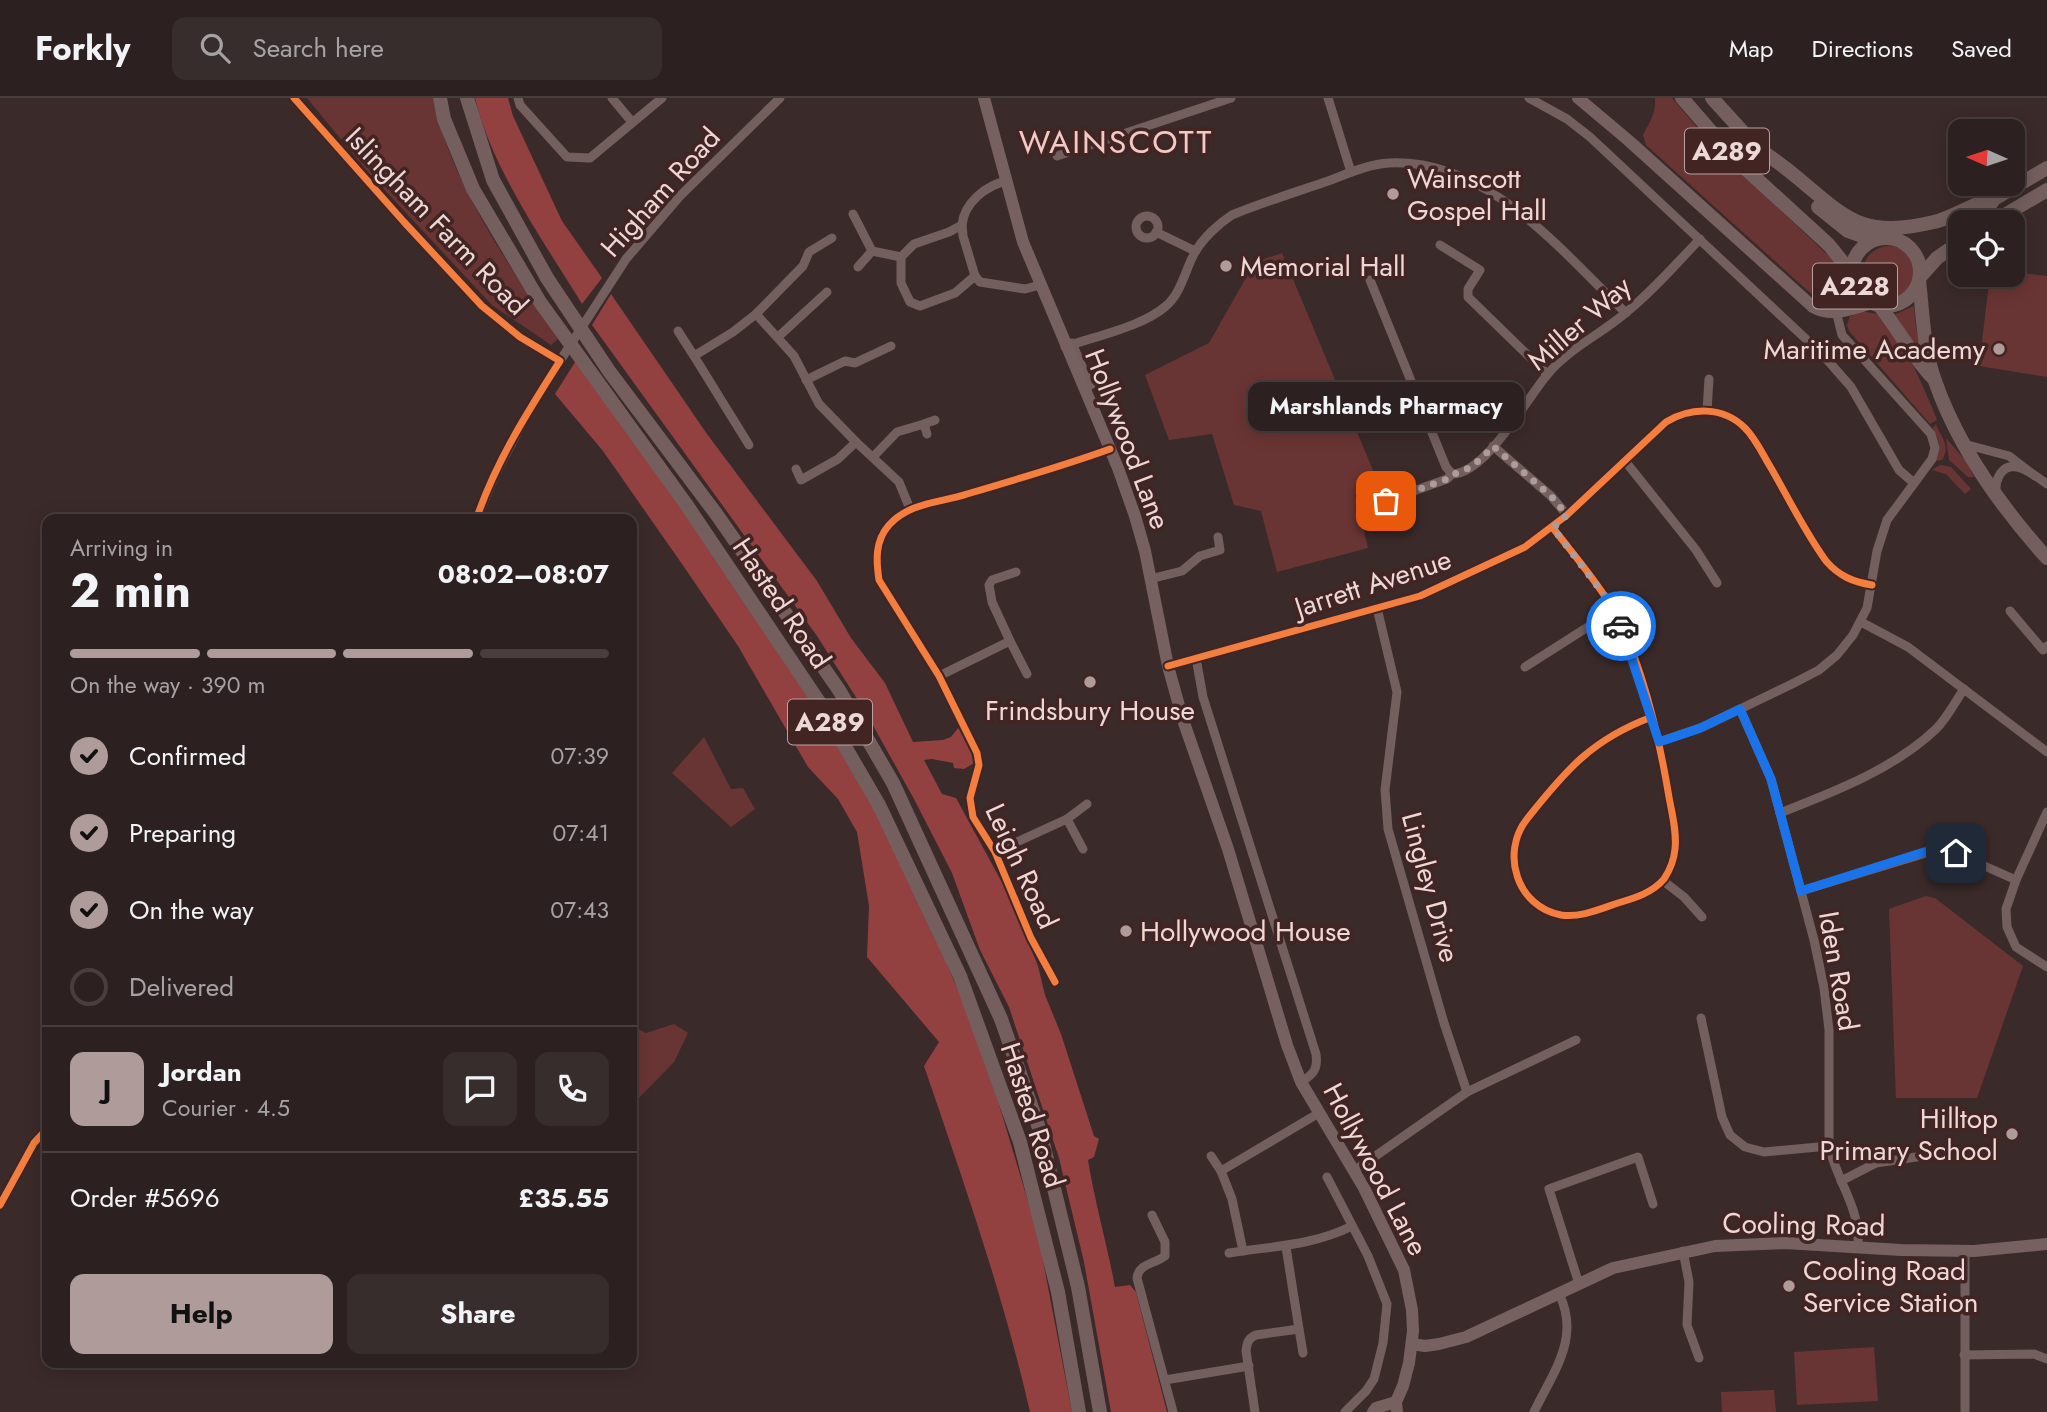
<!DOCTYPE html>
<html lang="en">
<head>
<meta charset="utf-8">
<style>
	body { margin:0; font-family:Jost,sans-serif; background:#382d2d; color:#f1f3f6; height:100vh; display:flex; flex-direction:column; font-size:26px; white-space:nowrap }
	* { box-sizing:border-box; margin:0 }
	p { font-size:23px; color:#a6a3a5 }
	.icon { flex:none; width:38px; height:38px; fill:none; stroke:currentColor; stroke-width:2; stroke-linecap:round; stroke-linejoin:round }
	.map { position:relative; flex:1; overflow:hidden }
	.drawer { position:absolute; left:42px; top:416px; width:595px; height:854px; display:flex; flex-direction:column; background:#2c2020; border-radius:14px; box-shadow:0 4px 18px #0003,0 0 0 2px #483e3e }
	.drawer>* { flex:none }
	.needle { width:46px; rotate:273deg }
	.controls { position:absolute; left:1948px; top:21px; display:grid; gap:14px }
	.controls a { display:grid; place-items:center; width:77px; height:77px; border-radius:14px; background:#2c2020; box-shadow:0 4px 18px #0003,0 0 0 2px #483e3e; font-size:35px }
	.pin { position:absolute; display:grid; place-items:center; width:60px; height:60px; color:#fff; margin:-30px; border-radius:14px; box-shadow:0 4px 10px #0006 }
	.courier { position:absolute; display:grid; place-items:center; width:70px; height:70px; margin:-35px; border:5px solid #1a73e8; border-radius:50%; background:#fff; color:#222; box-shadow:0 2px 9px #0007 }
	.bubble { position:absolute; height:49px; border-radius:14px; background:#2c2020; box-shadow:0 4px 18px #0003,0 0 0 2px #483e3e; font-size:23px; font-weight:700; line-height:49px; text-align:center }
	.summary em { font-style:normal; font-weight:700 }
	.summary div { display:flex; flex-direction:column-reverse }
	.summary { display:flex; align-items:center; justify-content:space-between; height:119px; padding:0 28px }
	h1 { font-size:46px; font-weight:700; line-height:52px }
	.bar { display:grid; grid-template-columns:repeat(4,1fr); gap:10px 7px; align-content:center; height:84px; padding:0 28px }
	.bar i { height:9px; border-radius:5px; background:#483e3e }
	.bar .selected { background:#ae9b9a }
	.bar p { grid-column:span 4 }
	.line { display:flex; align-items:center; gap:18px; padding:0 28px; border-top:2px solid #483e3e }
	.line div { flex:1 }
	.round { display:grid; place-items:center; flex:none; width:74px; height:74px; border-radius:14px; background:#382d2d }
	ol { padding:0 28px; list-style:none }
	li { display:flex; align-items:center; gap:21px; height:77px }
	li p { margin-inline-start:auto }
	li .icon { padding:7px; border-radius:50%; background:#ae9b9a; color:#111; stroke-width:4 }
	li:last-child { color:#a6a3a5 }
	li i { width:38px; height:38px; border:4px solid #483e3e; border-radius:50% }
	.action { display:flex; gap:14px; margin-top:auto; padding:14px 28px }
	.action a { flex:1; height:80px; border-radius:14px; background:#ae9b9a; color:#111; font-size:28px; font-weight:700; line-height:80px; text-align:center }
	.action a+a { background:#382d2d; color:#f1f3f6 }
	header { display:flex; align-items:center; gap:42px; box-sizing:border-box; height:98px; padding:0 35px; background:#2c2020; border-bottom:2px solid #483e3e }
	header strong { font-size:33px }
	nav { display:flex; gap:38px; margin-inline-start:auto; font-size:24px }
	.search { width:490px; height:63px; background:#382d2d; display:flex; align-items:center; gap:18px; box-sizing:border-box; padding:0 24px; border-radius:14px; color:#a6a3a5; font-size:26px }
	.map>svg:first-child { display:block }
	.green { fill:#693534 }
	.forest { fill:#924040 }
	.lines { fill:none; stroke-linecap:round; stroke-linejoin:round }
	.street { stroke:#735f5e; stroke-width:9 }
	.secondary { stroke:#776060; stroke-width:12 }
	.primary { stroke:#745f5e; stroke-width:14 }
	.cycleway-casing { stroke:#422423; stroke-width:11 }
	.cycleway { stroke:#f27e40; stroke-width:7 }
	.done { stroke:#ae9b9a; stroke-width:7; stroke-dasharray:0 12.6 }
	.route { stroke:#1a73e8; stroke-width:9 }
	.poi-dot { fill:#ae9b9a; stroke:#422423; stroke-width:2.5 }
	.labels { text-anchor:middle; stroke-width:7; stroke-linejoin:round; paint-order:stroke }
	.shield { fill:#422423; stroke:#b9a2a0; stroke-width:2 }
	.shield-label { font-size:26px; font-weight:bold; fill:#ecd8d6 }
	.poi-label { font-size:28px; fill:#ecd8d6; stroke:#422423; text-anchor:start }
	.street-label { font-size:28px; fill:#ecd8d6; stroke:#422423 }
	.quarter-label { font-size:32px; letter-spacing:2px; fill:#f1cac7; stroke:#422423 }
</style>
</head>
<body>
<header>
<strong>Forkly</strong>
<div class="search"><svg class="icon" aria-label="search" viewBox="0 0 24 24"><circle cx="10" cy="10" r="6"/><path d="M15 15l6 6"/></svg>Search here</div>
<nav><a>Map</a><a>Directions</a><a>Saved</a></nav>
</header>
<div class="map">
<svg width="2047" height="1314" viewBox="0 0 2047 1314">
	<rect width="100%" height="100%" fill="#3b2a2a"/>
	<g class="green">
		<path d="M307,0H433C450,84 511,170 558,241L551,247L492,207L367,73Z"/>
		<path d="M1655,0H1672L1713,48L1834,163L1843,178L1845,189L1837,201C1824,205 1818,200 1807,192L1646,47L1643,37C1650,23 1656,16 1655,0Z"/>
		<circle cx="1889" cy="174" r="26"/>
		<path d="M1282,155L1380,389L1355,397L1368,450L1277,474L1261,413L1234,407L1212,336L1169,342L1145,277L1209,245L1255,164Z"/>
		<path d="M2013,174L2047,178V279L1979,268L1990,177H2012Z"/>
		<path d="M1914,208L1916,230L1922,258L1894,217Z"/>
		<path d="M1860,214C1868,214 1875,214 1881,219C1900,234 1928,298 1937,322L1930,326L1849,233L1847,227L1850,218Z"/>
		<path d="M1936,326C1939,337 1952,347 1942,362L1935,363L1939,345L1933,330Z"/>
		<path d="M1946,340L1965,362L1974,379H1968L1949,362Z"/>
		<path d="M1940,367L1951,369L1971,391L1965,396L1946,376L1932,372Z"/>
		<path d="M704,639L731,691L743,690L755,711L731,729L672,675Z"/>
		<path d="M1926,798L1935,800L2023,868L1977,1000H1896L1889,811Z"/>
		<path d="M674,926L688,935L674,964L632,1007V928L646,935Z"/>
		<path d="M1874,1249L1878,1303L1797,1307L1794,1254Z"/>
		<path d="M1774,1292L1776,1314H1722L1721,1294Z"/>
	</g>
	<g class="forest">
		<path d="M475,0H508L513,18L562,123L602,180L582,206C544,144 492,71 475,0Z"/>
		<path d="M611,196L707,336L817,483L851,540L885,585L913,644L943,642L951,639L958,630C967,640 973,651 974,665L964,671L954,670L953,665L932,661L924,662L942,696L956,700L1011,801L1038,868L1045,897L1061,936L1094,1038L1099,1041L1094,1059L1088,1062C1095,1105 1107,1146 1115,1189L1130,1187L1136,1194L1167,1314H1111L1084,1164L1059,1060L1009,909L980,852L952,775L914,701L866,615L817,538L592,227Z"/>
		<path d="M577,261L714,454L824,619L881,721L927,817L984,956L1038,1137L1072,1314H1030C1003,1196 963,1082 924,968L939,944L867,859L869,808L857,734L838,701L808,669L738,548L682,466L603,353L555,296Z"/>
	</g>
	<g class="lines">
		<g class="street">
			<path d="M294,0L404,124L482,208L520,239L560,263"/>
			<path d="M518,0L520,7L567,59L590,60L662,0"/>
			<path d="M612,0L632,24"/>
			<path d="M1328,0L1351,74"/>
			<path d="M1529,0L1567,21L1590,39L1823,257L1851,289L1899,372L1914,385"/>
			<path d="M1057,58L1231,0"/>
			<path d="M1007,83C986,87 964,105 962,127L949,134L914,146L901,159V185L910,204L920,208L955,195L975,178L980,184L1025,191L1040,187"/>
			<path d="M853,116L872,153L901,159"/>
			<circle cx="1147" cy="129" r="11"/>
			<path d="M962,127L963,138L975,178"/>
			<path d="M1156,134L1195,153"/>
			<path d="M1440,147L1480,172L1468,191V199L1547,276"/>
			<path d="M858,169L872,153"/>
			<path d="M1370,182L1446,369L1452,376"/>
			<path d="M756,216L803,168L809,154L832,140"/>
			<path d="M678,233L694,258L733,234L756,216L794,258L819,306L856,344L899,384L910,411"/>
			<path d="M778,239L827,194"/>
			<path d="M1072,245L1090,287L1095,285"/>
			<path d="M1065,249C1095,238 1142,229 1166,208C1181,195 1185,173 1194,156C1202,141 1218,126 1232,117C1264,104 1296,94 1328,83C1347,76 1369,66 1389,65C1488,60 1561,153 1626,215"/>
			<path d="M694,258L749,347"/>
			<path d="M806,282L845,263L855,265L891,248"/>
			<path d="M1707,313L1709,281"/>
			<path d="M924,326L935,322"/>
			<path d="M1964,346L2009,358L2035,378"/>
			<path d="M1493,348L1551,398L1567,417"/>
			<path d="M873,359L897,334L924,326L927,336"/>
			<path d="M1625,363L1696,452L1717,485"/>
			<path d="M796,371L801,382L838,361L856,344"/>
			<path d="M1996,395C1995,382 2001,366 2017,369C2027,371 2039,380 2047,386"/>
			<path d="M1386,403L1447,381L1452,376C1486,376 1527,300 1547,277C1567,252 1599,237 1623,217C1651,195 1675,167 1700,141"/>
			<path d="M476,422L496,375L534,303L626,161L680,98L780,0"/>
			<path d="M1553,430C1573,456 1596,482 1613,511C1642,564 1659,639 1669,699C1672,716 1677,734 1675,751C1674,762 1670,772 1664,781C1652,795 1635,800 1618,805C1600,811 1580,820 1561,817C1517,809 1500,755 1527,721C1565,673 1592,641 1652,619"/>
			<path d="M1150,481L1182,473L1200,458L1220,452L1218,439"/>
			<path d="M1377,510L1397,594L1385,692L1388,731L1444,925L1467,994"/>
			<path d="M2010,513L2043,552L2047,548"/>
			<path d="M1861,524L1908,549L2047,654"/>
			<path d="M1010,543L992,504L989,487L992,482L1016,474"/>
			<path d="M1196,560L1203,599L1316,956C1318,971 1314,976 1301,984"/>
			<path d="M1168,568L1420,498L1525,449L1567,417L1666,324C1691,309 1723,308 1745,330C1756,341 1763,357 1771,370C1789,401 1805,434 1826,463C1839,478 1853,484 1872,487"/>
			<path d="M1525,569L1613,513"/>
			<path d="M939,578L1010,543L1027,576"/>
			<path d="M1740,611L1771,681L1814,842L1824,890L1829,932V1048C1838,1087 1860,1107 1858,1149"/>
			<path d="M1659,644L1703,629L1792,586L1819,572L1837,557L1853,537L1867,510L1877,453L1887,422L1932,361L1935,350L1931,336L1842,237L1836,213"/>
			<path d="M2047,714L2016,782L2006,811L2007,829L2016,849L2047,869"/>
			<path d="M1780,715C1834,694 1894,671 1936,631C1947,620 1955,604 1964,591"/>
			<path d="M1067,721L1087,706"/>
			<path d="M995,754L1067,721L1083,751"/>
			<path d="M1662,782L1684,799L1702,819"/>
			<path d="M1801,793L1936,752L1953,754L2016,782"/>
			<path d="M1055,884L1031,840L995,754L973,719L970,700L979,667L977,655L939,578L879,482C876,462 875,443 889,427C910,404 940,405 967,396C1015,382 1063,368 1110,351"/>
			<path d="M1701,920L1722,1019L1730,1037L1745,1049L1764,1054L1829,1048"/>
			<path d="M1211,1058L1221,1073"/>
			<path d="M1354,1073L1467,994L1576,942"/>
			<path d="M1327,1079L1368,1158L1387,1206L1383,1245L1374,1281L1366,1293L1345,1314"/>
			<path d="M1841,1083L1876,1065L1923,1058"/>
			<path d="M0,1107L34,1045L47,1031"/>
			<path d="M1152,1117L1165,1144V1158C1155,1166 1139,1165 1137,1180L1173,1314"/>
			<path d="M1243,1153L1232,1101L1221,1073L1319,1015"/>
			<path d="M1683,1153L1689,1184L1687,1227L1699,1260"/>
			<path d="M1229,1155C1272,1148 1312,1148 1352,1128"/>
			<path d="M1579,1186L1549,1091L1638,1059L1653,1106"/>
			<path d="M1299,1231L1303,1255"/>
			<path d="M1964,1257L2034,1256L2047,1261"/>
			<path d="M1165,1282L1249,1268"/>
			<path d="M1255,1314L1246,1253C1247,1245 1248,1240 1256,1237L1299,1231L1286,1149"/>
			<path d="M1534,1314C1553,1274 1581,1240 1559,1196"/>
			<path d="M1965,1314V1153"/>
		</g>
		<g class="secondary">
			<path d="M984,0L1023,144L1118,370L1135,418L1145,453L1168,568L1183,622L1228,751L1287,947L1301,984L1364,1090L1404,1172L1412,1212L1413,1233L1409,1265L1403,1288L1396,1304L1397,1314"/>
			<path d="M1578,0L1628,42L1813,209C1832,220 1853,210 1873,205"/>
			<path d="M1838,212L1846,198L1853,177"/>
			<path d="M1412,1246L1425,1248L1439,1246L1466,1239L1613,1170L1715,1148L1785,1145L1901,1152L1974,1153L2047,1146"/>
			<path d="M1373,1314L1376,1310L1396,1304"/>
		</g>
		<g class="primary">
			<path d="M440,0L444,21L473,91L540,204L686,406L819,604L879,707L960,878L1020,1044L1058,1194L1079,1314"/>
			<path d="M467,0L493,82L547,180L609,273L717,417L839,592L893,685L1001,921L1040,1033L1078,1189L1100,1314"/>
			<path d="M1682,0L1735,61L1829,147L1853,177"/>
			<path d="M1712,0L1763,56"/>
			<path d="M1756,49C1771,59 1786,70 1799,81C1850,124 1864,140 1934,124C1953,120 1979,102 1994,101"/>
			<path d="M1990,107L1994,101L2047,70"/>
			<path d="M1818,109L1848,133L1873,142"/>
			<path d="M1993,124L2047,92"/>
			<circle cx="1886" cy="174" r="34"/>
			<path d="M1920,179L1937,160L1960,144"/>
			<path d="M1919,182C1923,216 1923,250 1935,283C1958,349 2001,409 2047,460"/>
			<path d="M1879,207C1898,231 1912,258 1933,280"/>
		</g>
		<defs>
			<g id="cycleway">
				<path d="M294,0L404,124L482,208L520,239L560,263C528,313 495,365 476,422"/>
				<path d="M1553,430C1573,456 1596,482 1613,511C1642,564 1659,639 1669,699C1672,716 1677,734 1675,751C1674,762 1670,772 1664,781C1652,795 1635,800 1618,805C1600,811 1580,820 1561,817C1517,809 1500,755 1527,721C1565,673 1592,641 1652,619"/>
				<path d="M1168,568L1420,498L1525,449L1567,417L1666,324C1691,309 1723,308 1745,330C1756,341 1763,357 1771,370C1789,401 1805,434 1826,463C1839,478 1853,484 1872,487"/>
				<path d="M1055,884L1031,840L995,754L973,719L970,700L979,667L977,655L939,578L879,482C876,462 875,443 889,427C910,404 940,405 967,396C1015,382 1063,368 1110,351"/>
				<path d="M0,1107L34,1045L47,1031"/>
			</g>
		</defs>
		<use href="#cycleway" class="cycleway-casing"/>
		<use href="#cycleway" class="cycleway"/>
	</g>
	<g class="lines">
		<path class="done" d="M1386,403L1447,381L1452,376C1468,375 1483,359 1493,348L1551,398L1567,417L1553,430L1605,498L1621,528"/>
		<path class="route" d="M1621,528L1659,644L1698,631L1740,611L1771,681L1801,793L1924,754L1942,752L1956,755"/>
	</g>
	<g class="poi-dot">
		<circle cx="1393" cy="96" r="7"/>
		<circle cx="1226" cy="168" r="7"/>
		<circle cx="1999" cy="251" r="7"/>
		<circle cx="1090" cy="584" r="7"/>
		<circle cx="1126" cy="833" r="7"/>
		<circle cx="2012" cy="1036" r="7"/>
		<circle cx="1789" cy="1188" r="7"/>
	</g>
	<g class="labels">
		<g class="shield">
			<rect x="1685" y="30.5" width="84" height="45" rx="5"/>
			<rect x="1813" y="165.5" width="84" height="45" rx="5"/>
			<rect x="788" y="601.5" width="84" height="45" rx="5"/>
		</g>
		<g class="shield-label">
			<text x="1727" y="62">A289</text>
			<text x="1855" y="197">A228</text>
			<text x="830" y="633">A289</text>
		</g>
		<g class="poi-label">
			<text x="1407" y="90">Wainscott<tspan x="1407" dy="32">Gospel Hall</tspan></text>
			<text x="1240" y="178">Memorial Hall</text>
			<text x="1985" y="261" text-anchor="end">Maritime Academy</text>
			<text x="1090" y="622" text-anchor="middle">Frindsbury House</text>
			<text x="1140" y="843">Hollywood House</text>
			<text x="1998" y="1030" text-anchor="end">Hilltop<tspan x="1998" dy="32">Primary School</tspan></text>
			<text x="1803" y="1182">Cooling Road<tspan x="1803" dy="32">Service Station</tspan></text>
		</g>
		<g class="street-label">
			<text transform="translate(660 94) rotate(-48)" y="10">Higham Road</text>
			<text transform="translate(437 123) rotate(46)" y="10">Islingham Farm Road</text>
			<text transform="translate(1579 225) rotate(-41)" y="10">Miller Way</text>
			<text transform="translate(1128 341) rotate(69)" y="10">Hollywood Lane</text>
			<text transform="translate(1373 485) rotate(-18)" y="10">Jarrett Avenue</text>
			<text transform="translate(782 505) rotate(56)" y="10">Hasted Road</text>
			<text transform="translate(1022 768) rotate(65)" y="10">Leigh Road</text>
			<text transform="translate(1431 789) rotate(75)" y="10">Lingley Drive</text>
			<text transform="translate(1839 873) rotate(80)" y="10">Iden Road</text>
			<text transform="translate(1033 1017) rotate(72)" y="10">Hasted Road</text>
			<text transform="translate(1376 1071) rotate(62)" y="10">Hollywood Lane</text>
			<text transform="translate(1804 1126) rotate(1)" y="10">Cooling Road</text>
		</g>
		<g class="quarter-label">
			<text x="1116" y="55">WAINSCOTT</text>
		</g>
	</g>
</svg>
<div class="controls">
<a><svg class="needle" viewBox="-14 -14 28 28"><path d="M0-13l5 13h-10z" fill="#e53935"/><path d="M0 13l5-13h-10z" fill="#a6a3a5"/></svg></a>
<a><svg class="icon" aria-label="locate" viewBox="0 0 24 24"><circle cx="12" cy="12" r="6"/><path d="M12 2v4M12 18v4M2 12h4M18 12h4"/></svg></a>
</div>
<div class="pin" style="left:1386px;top:403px;background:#ea580c"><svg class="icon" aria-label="bag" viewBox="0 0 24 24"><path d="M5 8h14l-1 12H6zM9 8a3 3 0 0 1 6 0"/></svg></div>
<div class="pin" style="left:1956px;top:755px;background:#1f2937"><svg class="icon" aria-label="home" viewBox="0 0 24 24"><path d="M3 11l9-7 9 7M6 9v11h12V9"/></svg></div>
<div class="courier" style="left:1621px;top:528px"><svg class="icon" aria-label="car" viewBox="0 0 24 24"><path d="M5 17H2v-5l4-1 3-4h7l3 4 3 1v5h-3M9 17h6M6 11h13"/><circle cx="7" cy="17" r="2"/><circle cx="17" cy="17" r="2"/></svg></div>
<div class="bubble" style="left:1248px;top:284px;width:276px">Marshlands Pharmacy</div>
<section class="drawer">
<div class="summary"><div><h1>2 min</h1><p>Arriving in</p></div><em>08:02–08:07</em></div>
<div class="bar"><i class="selected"></i><i class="selected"></i><i class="selected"></i><i></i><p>On the way · 390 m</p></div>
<ol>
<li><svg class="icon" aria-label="check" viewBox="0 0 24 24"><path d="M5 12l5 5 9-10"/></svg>Confirmed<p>07:39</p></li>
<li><svg class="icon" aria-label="check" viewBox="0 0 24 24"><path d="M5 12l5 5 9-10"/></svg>Preparing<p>07:41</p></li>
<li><svg class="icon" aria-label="check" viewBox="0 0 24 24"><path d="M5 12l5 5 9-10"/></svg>On the way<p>07:43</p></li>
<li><i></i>Delivered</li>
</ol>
<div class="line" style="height:126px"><b class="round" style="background:#ae9b9a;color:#111">J</b><div><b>Jordan</b><p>Courier · 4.5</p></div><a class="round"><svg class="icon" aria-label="chat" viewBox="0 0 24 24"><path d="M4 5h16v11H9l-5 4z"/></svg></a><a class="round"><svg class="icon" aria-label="phone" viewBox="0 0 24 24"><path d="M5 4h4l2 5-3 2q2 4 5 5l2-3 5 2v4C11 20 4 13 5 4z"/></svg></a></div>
<div class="line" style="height:91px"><div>Order #5696</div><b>£35.55</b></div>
<div class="action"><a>Help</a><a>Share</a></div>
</section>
</div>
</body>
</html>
